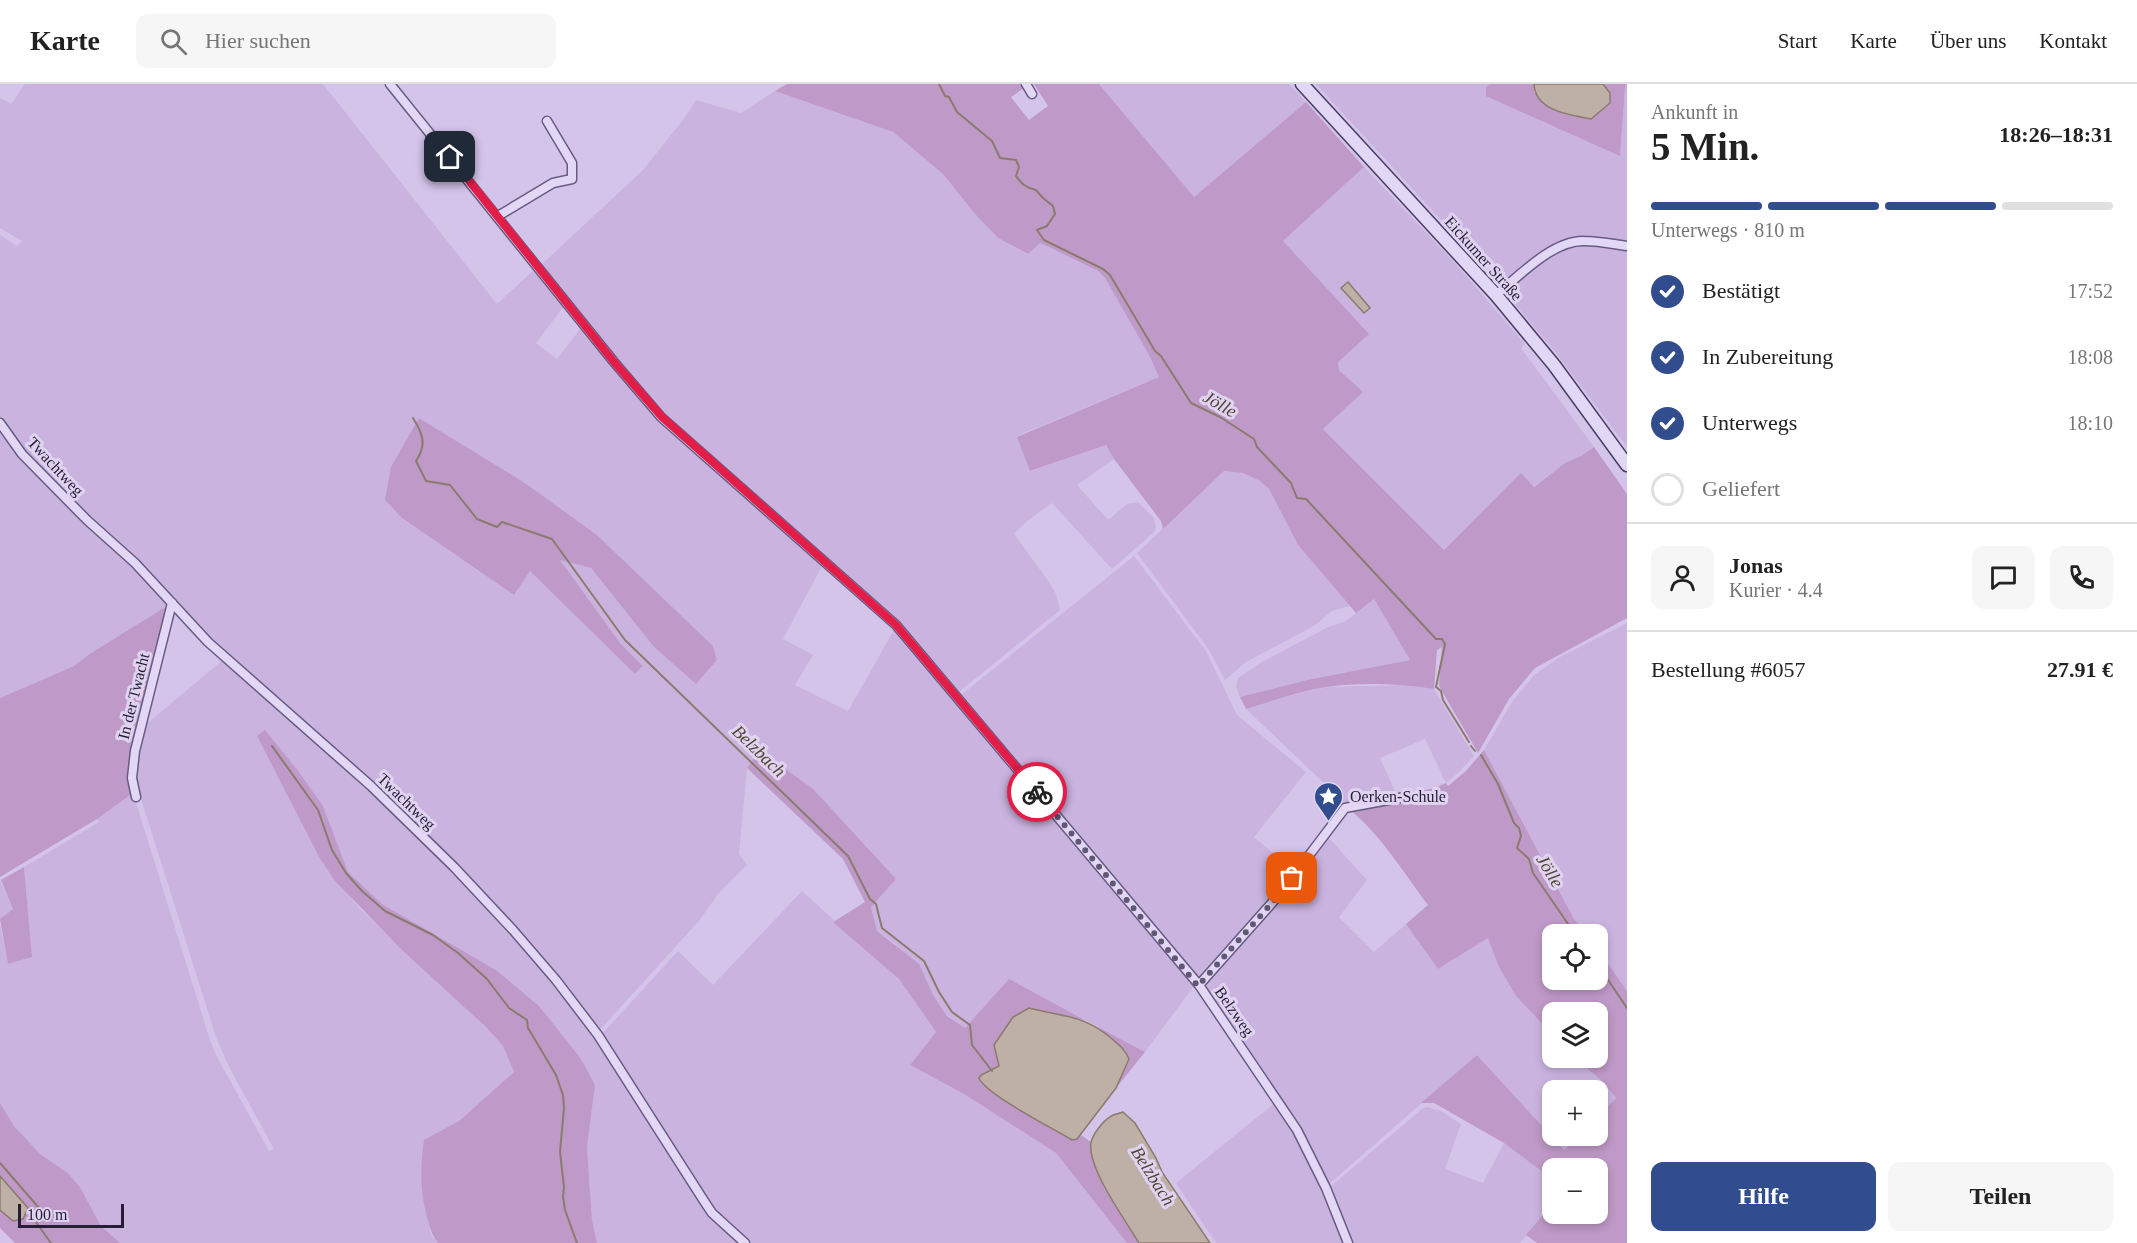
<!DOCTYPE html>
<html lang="de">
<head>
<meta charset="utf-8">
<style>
	body { margin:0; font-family:Georgia,serif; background:#f6f6f6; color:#222; height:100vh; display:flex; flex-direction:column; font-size:22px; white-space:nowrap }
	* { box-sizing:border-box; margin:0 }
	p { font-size:20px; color:#767676 }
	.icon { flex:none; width:33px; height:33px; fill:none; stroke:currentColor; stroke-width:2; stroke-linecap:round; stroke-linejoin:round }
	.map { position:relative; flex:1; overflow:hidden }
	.details { display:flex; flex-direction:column; background:#fff; width:510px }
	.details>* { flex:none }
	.fabs { position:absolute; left:1542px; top:840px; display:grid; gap:12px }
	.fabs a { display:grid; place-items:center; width:66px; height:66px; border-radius:12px; background:#fff; box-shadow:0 3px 9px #0003; font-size:30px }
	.scale { position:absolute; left:18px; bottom:15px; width:106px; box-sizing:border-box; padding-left:6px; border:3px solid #231f35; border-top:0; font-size:16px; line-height:21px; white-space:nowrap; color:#231f35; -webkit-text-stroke:4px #e0d3f2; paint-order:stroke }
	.pin { position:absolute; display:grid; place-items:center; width:51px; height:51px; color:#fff; margin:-26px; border-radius:12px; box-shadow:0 3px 9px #0006 }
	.courier { position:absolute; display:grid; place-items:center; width:60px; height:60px; margin:-30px; border:4px solid #e11d48; border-radius:50%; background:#fff; color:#222; box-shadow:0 2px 8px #0007 }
	.summary em { font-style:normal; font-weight:700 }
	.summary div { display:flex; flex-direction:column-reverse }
	.summary { display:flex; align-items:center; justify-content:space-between; height:102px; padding:0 24px }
	h1 { font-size:39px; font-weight:700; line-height:45px }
	.bar { display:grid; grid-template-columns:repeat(4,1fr); gap:9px 6px; align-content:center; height:72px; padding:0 24px }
	.bar i { height:8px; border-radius:4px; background:#e0e0e0 }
	.bar .selected { background:#324d8d }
	.bar p { grid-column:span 4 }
	.line { display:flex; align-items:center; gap:15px; padding:0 24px; border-top:2px solid #e0e0e0 }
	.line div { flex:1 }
	.round { display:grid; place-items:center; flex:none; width:63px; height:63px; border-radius:12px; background:#f6f6f6 }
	ol { padding:0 24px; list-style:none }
	li { display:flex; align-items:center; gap:18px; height:66px }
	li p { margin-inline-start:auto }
	li .icon { padding:6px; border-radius:50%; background:#324d8d; color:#fff; stroke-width:4 }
	li:last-child { color:#767676 }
	li i { width:33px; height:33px; border:3px solid #e0e0e0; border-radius:50% }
	.primary-button { display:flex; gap:12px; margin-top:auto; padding:12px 24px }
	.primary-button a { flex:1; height:69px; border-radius:12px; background:#324d8d; color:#fff; font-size:24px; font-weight:700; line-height:69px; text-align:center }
	.primary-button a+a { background:#f6f6f6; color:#222 }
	header { display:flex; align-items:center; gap:36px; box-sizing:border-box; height:84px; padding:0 30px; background:#fff; border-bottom:2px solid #e0e0e0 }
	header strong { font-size:28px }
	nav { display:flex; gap:33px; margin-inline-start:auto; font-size:21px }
	.search { width:420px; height:54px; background:#f6f6f6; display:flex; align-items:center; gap:15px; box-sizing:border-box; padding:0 21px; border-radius:12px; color:#767676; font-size:22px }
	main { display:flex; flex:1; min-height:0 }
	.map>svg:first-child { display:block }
	.farmland { fill:#cbb3df; fill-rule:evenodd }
	.green { fill:#bf99c7 }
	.water { fill:#beb0a6; stroke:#8b7b6e; stroke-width:1.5 }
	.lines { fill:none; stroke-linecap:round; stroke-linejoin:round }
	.stream { stroke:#8b7b6e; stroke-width:2 }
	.minor-casing { stroke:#665c83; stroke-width:11 }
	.secondary-casing { stroke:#473f65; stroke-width:15 }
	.minor { stroke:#e3d7f6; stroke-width:8 }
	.secondary { stroke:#e3d7f6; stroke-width:12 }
	.done { stroke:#615974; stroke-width:6; stroke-dasharray:0 10.8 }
	.route { stroke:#e11d48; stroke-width:8 }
	.labels { text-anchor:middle; stroke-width:6; stroke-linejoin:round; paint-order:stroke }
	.street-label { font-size:16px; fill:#231f35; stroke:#e0d3f2 }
	.poi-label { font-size:16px; fill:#231f35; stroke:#e0d3f2; text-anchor:start }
	.water-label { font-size:18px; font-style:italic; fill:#534630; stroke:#e0d3f2 }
</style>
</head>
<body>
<header>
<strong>Karte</strong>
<div class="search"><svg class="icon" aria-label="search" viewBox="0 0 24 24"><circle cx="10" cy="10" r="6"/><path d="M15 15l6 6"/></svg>Hier suchen</div>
<nav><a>Start</a><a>Karte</a><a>Über uns</a><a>Kontakt</a></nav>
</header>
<main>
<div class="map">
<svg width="1627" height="1159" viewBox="0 0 1627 1159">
	<rect width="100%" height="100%" fill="#d4c4ea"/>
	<g class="farmland">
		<path d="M25,0H323L497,220L535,185L564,222L536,259L557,275L581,244L659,337L822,482L783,555L813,571L795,601L848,627L894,546L1194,902L1145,968L1009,895L965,945L947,931L895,860L877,847L871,823L896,795L755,673L747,684L739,770L747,781L718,810L699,837L599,947L456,781L210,555L158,498L90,434L26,368L4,341L0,334V151L17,162L22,157L0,144V14L11,20ZM419,334L525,399L597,451L713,562L717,576L696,600L654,563L591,484L559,475L620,559L643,582L635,590L530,486L514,511L402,434Z"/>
		<path d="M1099,0H1289L1306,18L1194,113Z"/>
		<path d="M1316,0H1490L1486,3L1620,71L1625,3L1627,1V159L1573,155L1563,157L1552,163L1501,201Z"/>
		<path d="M775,7L893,48L943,90L975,130L998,154L1027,170L1039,159L1098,187L1105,194L1149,271L1159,293L1017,352L1031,387L1106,361L1114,375L1077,401L1108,436L1127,420L1138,418L1154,434L1156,443L1154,448L1112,485L1052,419L1027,437L1014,450L1049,498L1056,510L1060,526L959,608L899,538L662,330L541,181L643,86L683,36L696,16L741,29Z"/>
		<path d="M1364,83L1455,179L1525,260L1521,264L1594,363L1581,372L1565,379L1533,403L1521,390L1444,466L1323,345L1363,308L1339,286L1338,278L1283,157Z"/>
		<path d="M1584,159L1627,164V363L1555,268L1507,211L1509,203L1556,168L1566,163Z"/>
		<path d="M0,346L21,372L66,421L124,473L167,518V522L91,569L74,582L0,614Z"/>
		<path d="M1224,387L1243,389L1260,397L1269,405L1298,461L1350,522L1332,527L1314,542L1246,578L1225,596L1209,566L1137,469Z"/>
		<path d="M1134,472L1206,567L1237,631L1306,688L1254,753L1295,787L1200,896L961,611Z"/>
		<path d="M1374,515L1410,576L1307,596L1240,613L1236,602L1238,594L1260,579L1328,543L1346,537Z"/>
		<path d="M1627,539V907L1598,865V850H1586L1574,835L1484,666L1512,618L1534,591L1560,573Z"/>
		<path d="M224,575L382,715L455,789L551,894L596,954L703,1121L742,1159H597L592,1136L587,1063L595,1001L539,922L496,886L382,820L348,788L323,722L299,688L265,647L257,652L319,773L359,824L486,943L503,962L514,988L459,1037L424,1057L428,1135L431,1151L438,1159H120L101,1142L80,1103L68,1089L40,1070L14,1042L0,1019V840L8,880L32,873L24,783L99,738L97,735L133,709L210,956L216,971L269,1067L274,1065L229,983L216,953L137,702L138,670L145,641Z"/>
		<path d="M1404,601L1434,605L1474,672L1458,689L1446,699L1425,655L1380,674L1397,712L1345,719L1246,625L1303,608L1329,603Z"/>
		<path d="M1327,752L1367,796L1339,833L1374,868L1406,840L1438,885L1488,854L1516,912L1552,950V974H1575L1602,997L1616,1015L1598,1033V1006H1552V1052H1579L1564,1066L1477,971L1329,1100L1300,1043L1204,901Z"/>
		<path d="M0,796L13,825L0,835Z"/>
		<path d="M802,807L899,895L936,948L910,981L964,1010L1056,1069L1127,1159H750L710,1121L601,951L678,867L713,901Z"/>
		<path d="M1276,1018L1295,1047L1344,1159H1216L1176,1099Z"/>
		<path d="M1427,1023L1441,1027L1461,1040L1445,1085L1483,1099L1504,1059L1552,1095V1120L1520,1159H1353L1330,1103L1422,1025Z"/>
	</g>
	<g class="green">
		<path d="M787,0H1021L1024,4L1011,13L1029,36L1048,22L1034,0H1099L1194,113L1306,18L1364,83L1283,157L1369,250L1338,278L1339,286L1363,308L1323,345L1444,466L1521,389L1534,403L1565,379L1581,372L1594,363L1627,410V534L1535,584L1509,615L1478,669L1439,602L1442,563L1437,566L1434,605C1399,600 1362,598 1327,603C1300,607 1273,617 1246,625L1240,613L1307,596L1410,576L1374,515L1356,529L1298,461L1269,405L1260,397L1243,389L1224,387L1163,445L1161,437L1114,375L1106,361L1030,387L1017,353L1159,293L1149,271L1105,194L1098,187L1040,159L1028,170L998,154L975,130L943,90L893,48L775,7Z"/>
		<path d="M1490,0H1534V9L1605,1L1603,0H1627L1625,3L1620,72L1486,12V3Z"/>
		<path d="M419,334L525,399L597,451L713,562L717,576L696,600L654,563L591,484L560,476L620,559L643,582L635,590L530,487L514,511L402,434L385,416L391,383Z"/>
		<path d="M167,522L132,666L133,709L97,735L0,793V614L74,582L91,569Z"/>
		<path d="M265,646L299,688L323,722L348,788L382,820L496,886L539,922L581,975L595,1001L587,1063L592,1136L597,1159H438C431,1150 430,1143 427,1133C420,1106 420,1084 424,1056L459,1037L514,988L503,962L486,943L402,866L335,797L319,773L257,652Z"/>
		<path d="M1484,666L1574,835L1586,850H1552V896H1598V865L1627,907V1159H1537L1526,1151L1552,1120V1130H1598V1084H1552V1095L1504,1059L1434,1019H1421L1477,971L1564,1066L1579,1052H1598V1033L1616,1014L1602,997L1575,974H1598V928H1552V950L1516,912L1499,883L1488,854L1438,885L1406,840L1428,821C1404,789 1381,751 1350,726L1415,715V708L1435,704L1446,699L1448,702L1466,687Z"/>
		<path d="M765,670L813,705L896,795L871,823L877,847L919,880L933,911L947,932L965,944L1009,895L1085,936L1029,924L1013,933L996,969L999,982L981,991V999L995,1010L1072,1056L1081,1051L1091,1058C1094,1096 1120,1127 1139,1159H1127L1056,1069L964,1010L910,981L936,948L899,895L834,839L835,837L865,818L843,775L747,684L755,673Z"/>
		<path d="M24,783L32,873L8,880L0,835L13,825L1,796Z"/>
		<path d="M1098,943L1145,968L1116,1004L1129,975L1126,967Z"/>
		<path d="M0,1019L14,1042L40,1070L68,1089L80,1103L101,1142L120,1159H15L0,1144V1126L13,1137L28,1124L0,1092Z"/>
	</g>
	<g class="water">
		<path d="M1534,0H1603L1610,9V19L1591,35C1570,31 1535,27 1534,0Z"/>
		<path d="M1348,198L1370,224L1364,229L1341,204Z"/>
		<path d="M1029,924C1062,933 1083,930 1111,954C1119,961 1125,965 1129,975L1116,1004L1077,1055L1072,1056C1054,1045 985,1010 979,994L981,991L999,982L994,961L1013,933Z"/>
		<path d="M1123,1028L1135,1039L1156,1074L1162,1088L1210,1159H1139C1126,1137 1087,1084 1091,1059C1092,1051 1103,1037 1110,1033C1113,1030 1119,1030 1123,1028Z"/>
		<path d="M0,1092L28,1124L23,1135L13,1137L0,1126Z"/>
	</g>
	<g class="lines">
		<g class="stream">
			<path d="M939,0L945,12L949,13L957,28L992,57L1000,74L1016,76L1019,83L1016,92C1022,100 1026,104 1036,106L1043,114L1053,122L1055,130L1047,142L1037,146L1044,156L1103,185L1110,191L1155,267L1161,272L1191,319L1220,333L1254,355L1257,363L1291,399L1297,414L1306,415L1436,555H1442L1445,560L1436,603L1441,607L1443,616L1469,658"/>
			<path d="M413,334C423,350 427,361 416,377L426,397L450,401L477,435L497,443L502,438L552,455L625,556L848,772L870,815L876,820L882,844L924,877L939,908L952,928L970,941L972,961L992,987"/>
			<path d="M272,662L318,726L332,766L346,789L362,807L385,827L433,851L458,869L487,895L509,924L527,936L528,944L556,991L563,1011L564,1024L560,1068L564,1103L563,1113L565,1126L577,1159"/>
			<path d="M1471,662L1475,667"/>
			<path d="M1481,671L1498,700L1514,739L1519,744L1521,752L1517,764L1529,775L1533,789L1575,850"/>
			<path d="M1598,881L1627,924"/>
			<path d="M0,1079L39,1124L33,1134L51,1159"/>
		</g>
		<defs>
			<g id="minor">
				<path d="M390,0L614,278L661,333L896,541L1199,901L1297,1046L1326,1104L1348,1159"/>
				<path d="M1026,0L1032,10"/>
				<path d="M498,132L553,99L572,95V79L547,37"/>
				<path d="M1496,211C1519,192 1553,156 1584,157C1598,157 1613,160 1627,162"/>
				<path d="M0,339L22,370L87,436L135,479L208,558L371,702L454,783L513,846L556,896L598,951L704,1117L712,1129L745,1159"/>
				<path d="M136,713L132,694L135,667L172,519"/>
				<path d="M1199,901L1279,811L1345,724L1410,712"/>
			</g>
			<path id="secondary" d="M1302,0L1496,211L1554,281L1627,381"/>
		</defs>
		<use href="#minor" class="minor-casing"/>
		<use href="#secondary" class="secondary-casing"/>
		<use href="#minor" class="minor"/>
		<use href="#secondary" class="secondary"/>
	</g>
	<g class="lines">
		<path class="done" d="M1037,708L1198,902L1279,811L1292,794"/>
		<path class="route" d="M450,73L614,278L662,333L896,541L1037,708"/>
	</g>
	<defs>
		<symbol id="sight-pin" viewBox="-11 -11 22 30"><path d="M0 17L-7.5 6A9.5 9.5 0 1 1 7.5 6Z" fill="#324d8d" stroke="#e0d3f2"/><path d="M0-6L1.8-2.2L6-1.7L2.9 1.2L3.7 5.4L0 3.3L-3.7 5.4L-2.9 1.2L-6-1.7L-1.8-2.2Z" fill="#fff"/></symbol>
	</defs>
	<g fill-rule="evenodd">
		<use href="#sight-pin" x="1312" y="696" width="33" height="45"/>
	</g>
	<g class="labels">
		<g class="street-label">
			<text transform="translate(1484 174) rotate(48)" y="6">Eickumer Straße</text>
			<text transform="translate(56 382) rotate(47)" y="6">Twachtweg</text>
			<text transform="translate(133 612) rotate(-76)" y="6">In der Twacht</text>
			<text transform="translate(407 717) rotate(44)" y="6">Twachtweg</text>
			<text transform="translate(1235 927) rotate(55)" y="6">Belzweg</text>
		</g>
		<g class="poi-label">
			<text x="1350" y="718">Oerken-Schule</text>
		</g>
		<g class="water-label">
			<text transform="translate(1220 320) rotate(30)" y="6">Jölle</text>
			<text transform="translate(759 667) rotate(44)" y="6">Belzbach</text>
			<text transform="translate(1550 787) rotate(59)" y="6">Jölle</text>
			<text transform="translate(1153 1092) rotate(58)" y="6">Belzbach</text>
		</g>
	</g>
</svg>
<div class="fabs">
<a><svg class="icon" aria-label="locate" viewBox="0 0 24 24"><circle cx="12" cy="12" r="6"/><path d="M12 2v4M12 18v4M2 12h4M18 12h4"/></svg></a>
<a><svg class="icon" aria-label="layers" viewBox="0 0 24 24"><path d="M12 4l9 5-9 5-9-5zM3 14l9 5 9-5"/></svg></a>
<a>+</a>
<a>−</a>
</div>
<div class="scale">100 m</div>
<div class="pin" style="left:1292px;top:794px;background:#ea580c"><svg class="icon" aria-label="bag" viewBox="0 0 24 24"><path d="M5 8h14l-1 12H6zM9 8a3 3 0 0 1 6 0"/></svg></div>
<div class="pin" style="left:450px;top:73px;background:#1f2937"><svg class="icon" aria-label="home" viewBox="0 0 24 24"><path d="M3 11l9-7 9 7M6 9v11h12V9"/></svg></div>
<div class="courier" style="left:1037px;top:708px"><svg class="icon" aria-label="bike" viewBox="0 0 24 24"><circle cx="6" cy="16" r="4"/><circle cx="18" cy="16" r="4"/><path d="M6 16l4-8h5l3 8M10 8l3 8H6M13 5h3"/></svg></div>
</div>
<section class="details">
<div class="summary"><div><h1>5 Min.</h1><p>Ankunft in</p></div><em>18:26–18:31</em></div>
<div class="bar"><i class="selected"></i><i class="selected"></i><i class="selected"></i><i></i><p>Unterwegs · 810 m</p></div>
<ol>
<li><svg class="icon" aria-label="check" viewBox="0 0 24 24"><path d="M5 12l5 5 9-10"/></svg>Bestätigt<p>17:52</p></li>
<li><svg class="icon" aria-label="check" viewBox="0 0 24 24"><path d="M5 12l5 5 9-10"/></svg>In Zubereitung<p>18:08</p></li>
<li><svg class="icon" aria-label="check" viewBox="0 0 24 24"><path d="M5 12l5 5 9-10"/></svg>Unterwegs<p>18:10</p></li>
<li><i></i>Geliefert</li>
</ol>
<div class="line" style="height:108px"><a class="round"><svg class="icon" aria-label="person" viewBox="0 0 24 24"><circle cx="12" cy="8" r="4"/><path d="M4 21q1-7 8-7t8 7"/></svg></a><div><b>Jonas</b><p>Kurier · 4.4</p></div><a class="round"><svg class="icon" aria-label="chat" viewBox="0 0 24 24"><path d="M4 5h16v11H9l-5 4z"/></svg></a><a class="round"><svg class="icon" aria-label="phone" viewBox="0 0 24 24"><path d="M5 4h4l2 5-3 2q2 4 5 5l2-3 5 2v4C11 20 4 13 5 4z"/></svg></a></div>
<div class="line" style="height:78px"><div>Bestellung #6057</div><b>27.91 €</b></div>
<div class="primary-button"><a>Hilfe</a><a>Teilen</a></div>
</section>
</main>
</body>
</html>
